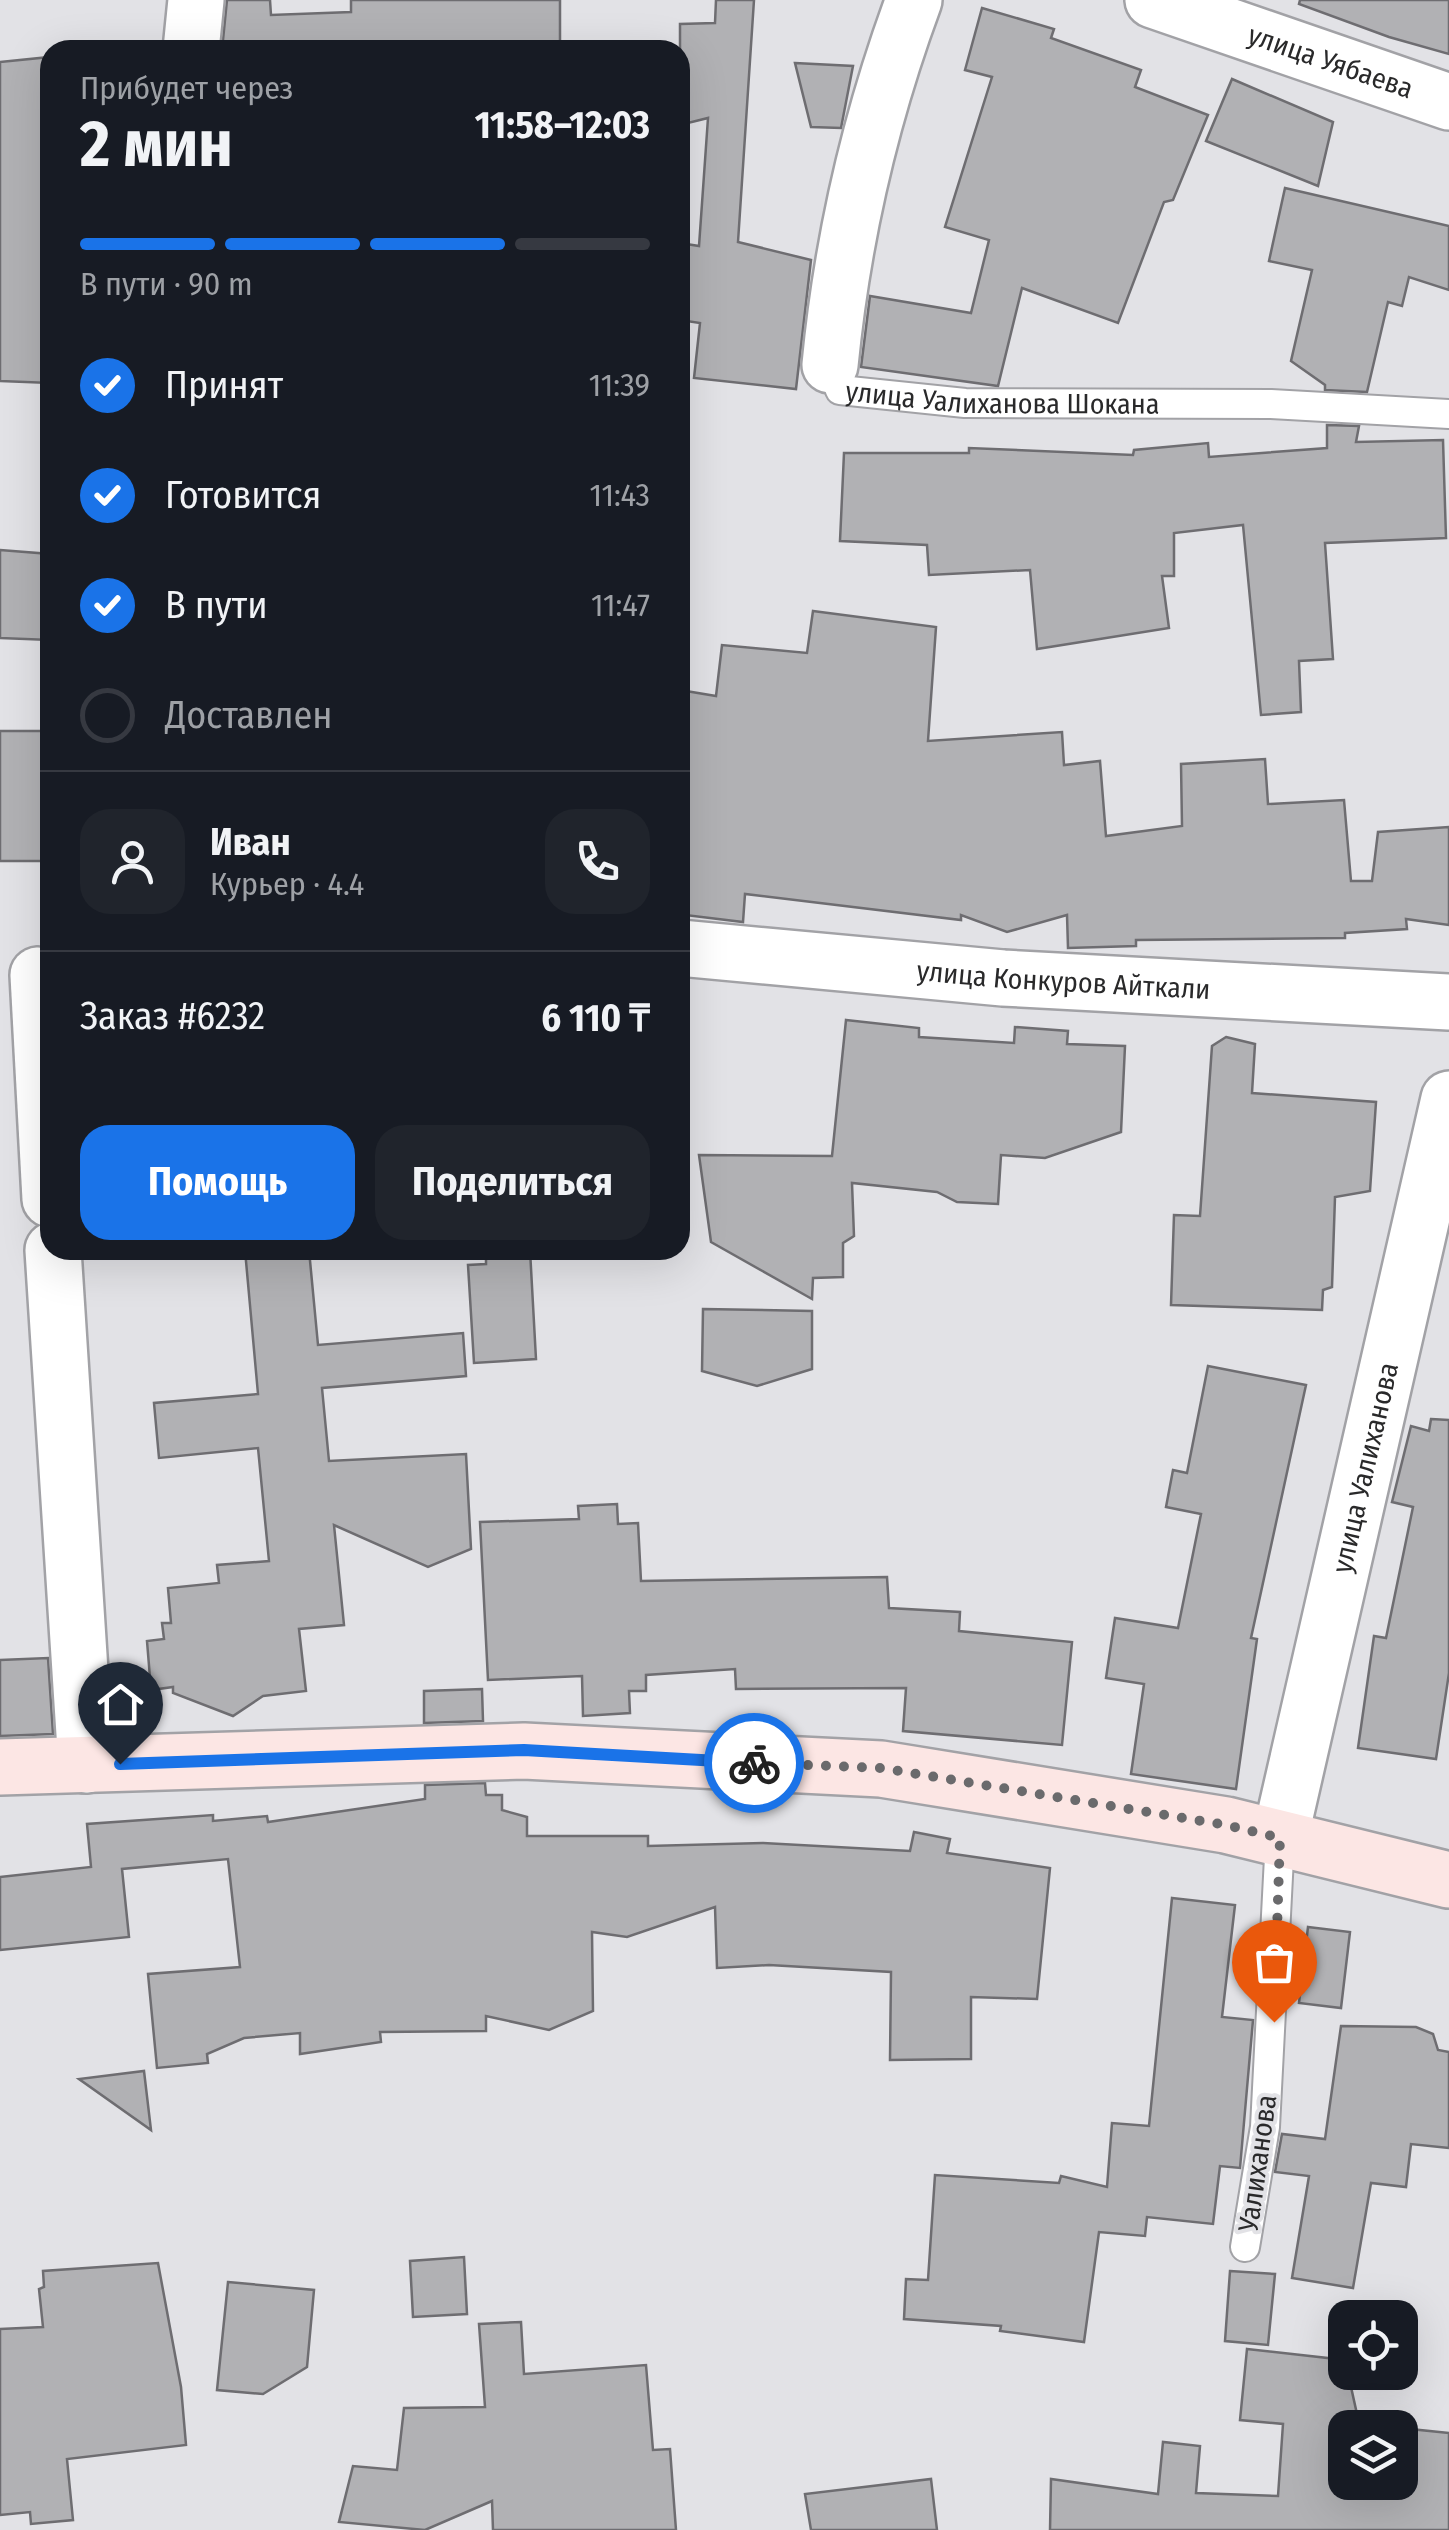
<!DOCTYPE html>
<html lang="ru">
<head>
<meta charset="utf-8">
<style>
	body { margin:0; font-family:"Fira Sans Condensed",sans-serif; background:#20242c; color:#f1f3f6; height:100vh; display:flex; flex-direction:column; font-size:38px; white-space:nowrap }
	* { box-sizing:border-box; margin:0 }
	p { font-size:32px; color:#9ea1a6 }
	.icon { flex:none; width:55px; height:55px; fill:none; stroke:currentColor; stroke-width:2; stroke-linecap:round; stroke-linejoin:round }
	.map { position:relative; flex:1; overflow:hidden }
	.panel { position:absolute; left:40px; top:40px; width:650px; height:1220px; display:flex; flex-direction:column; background:#171b24; border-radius:30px; box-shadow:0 10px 40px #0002 }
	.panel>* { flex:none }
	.tools { position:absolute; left:1328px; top:2300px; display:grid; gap:20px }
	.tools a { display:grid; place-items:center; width:90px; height:90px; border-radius:20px; background:#171b24; box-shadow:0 10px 40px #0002; font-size:50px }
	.pin { position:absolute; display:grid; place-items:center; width:85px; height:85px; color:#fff; margin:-102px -42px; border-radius:50% 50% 50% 0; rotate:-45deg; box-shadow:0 0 10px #0007 }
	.pin .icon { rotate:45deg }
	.courier { position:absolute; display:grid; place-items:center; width:100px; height:100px; margin:-50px; border:8px solid #1a73e8; border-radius:50%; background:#fff; color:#222; box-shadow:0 2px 12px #0007 }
	.head em { font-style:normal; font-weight:700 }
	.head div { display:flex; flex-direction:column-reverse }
	.head { display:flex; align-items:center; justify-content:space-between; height:170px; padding:0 40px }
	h1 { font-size:65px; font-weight:700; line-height:75px }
	.bar { display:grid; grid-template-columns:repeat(4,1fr); gap:15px 10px; align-content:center; height:120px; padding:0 40px }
	.bar i { height:12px; border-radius:8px; background:#363941 }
	.bar .active { background:#1a73e8 }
	.bar p { grid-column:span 4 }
	.line { display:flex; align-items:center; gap:25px; padding:0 40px; border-top:2px solid #363941 }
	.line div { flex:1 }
	.round { display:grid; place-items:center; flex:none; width:105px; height:105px; border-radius:30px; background:#20242c }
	ol { padding:0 40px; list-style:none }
	li { display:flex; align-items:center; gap:30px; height:110px }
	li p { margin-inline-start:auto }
	li .icon { padding:10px; border-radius:50%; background:#1a73e8; color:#fff; stroke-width:4 }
	li:last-child { color:#9ea1a6 }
	li i { width:55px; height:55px; border:5px solid #363941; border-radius:50% }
	.primary-button { display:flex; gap:20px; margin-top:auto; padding:20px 40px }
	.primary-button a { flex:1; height:115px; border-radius:30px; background:#1a73e8; color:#fff; font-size:40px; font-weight:700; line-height:115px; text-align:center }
	.primary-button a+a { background:#20242c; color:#f1f3f6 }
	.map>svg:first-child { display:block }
	.building { fill:#b1b1b4; stroke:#6e6d71; stroke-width:2.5 }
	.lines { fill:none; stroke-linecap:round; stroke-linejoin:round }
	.lane-casing { stroke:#a2a2a6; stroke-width:32 }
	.street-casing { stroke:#a2a2a6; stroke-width:60 }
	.secondary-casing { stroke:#a2a2a6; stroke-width:60 }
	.lane { stroke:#fff; stroke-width:28 }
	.street { stroke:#fff; stroke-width:55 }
	.secondary { stroke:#fce6e4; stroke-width:55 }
	.done { stroke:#6a6a6c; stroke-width:10; stroke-dasharray:0 18 }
	.route { stroke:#1a73e8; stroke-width:12 }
	.labels { text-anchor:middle; stroke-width:8; stroke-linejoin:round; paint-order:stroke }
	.street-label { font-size:28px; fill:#29292a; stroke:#e2e2e6 }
</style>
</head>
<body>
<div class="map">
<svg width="1449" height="2530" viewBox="0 0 1449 2530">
	<rect width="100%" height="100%" fill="#e2e2e6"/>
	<g class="building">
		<path d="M227,0H270L271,15L351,12V0H560V50L401,43V50H222Z"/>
		<path d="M716,0H754L738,242L811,260L796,389L694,378L700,323L680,320V243L699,246L708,118L680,125V24L715,23Z"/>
		<path d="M1300,0H1449V54L1389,37L1299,4Z"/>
		<path d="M982,8L1054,29L1051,38L1141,70L1135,87L1208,115L1173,200L1164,202L1118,323L1022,288L998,386L861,367L870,296L971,313L989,240L945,227L992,77L965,70Z"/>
		<path d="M50,57V383L0,381V62Z"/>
		<path d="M795,63L853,66L841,128L811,127Z"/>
		<path d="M1232,79L1333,122L1318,186L1206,141Z"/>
		<path d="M1285,188L1449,226V290L1409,277L1402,306L1388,302L1367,392L1325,390V385L1291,361L1312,270L1269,261Z"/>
		<path d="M1327,425L1359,426L1356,442L1443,440L1446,538L1325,543L1333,659L1299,661L1301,712L1261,715L1243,525L1174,533V576H1162L1169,628L1037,649L1030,570L929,575L927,545L840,541L844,453H969V448L1133,455L1134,450L1208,443L1209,457L1327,448Z"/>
		<path d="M0,550L50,554V640L0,638Z"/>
		<path d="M813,611L936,627L928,741L1062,732L1064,765L1100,761L1106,836L1182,826L1181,764L1265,759L1268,804L1344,800L1351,881H1372L1378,832L1449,827V925L1406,919L1407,929L1345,933V938L1136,940V946L1068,948L1067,915L1007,932L961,915V920L745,894L743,922L685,915L687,902L680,901V690L716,696L722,645L807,653Z"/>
		<rect x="0" y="731" width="50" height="130"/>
		<path d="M846,1020L919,1028V1037L1014,1043L1015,1027L1068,1031L1067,1044L1125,1046L1121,1132L1045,1158L1001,1155L998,1204L957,1202L937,1192L852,1183L854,1236L843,1243V1277L813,1278L812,1299L711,1242L699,1155L832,1156Z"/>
		<path d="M1226,1037L1255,1044L1252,1093L1376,1102L1370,1191L1335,1197L1332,1287L1323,1290L1322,1310L1171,1305L1174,1215L1200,1216L1212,1046Z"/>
		<path d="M245,1250H309L318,1345L463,1333L466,1376L322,1388L329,1461L466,1454L471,1549L428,1567L334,1525L344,1625L299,1629L306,1691L263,1696L233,1716L173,1693V1687L151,1690L147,1641L164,1639L162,1623H171L168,1588L219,1583L217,1565L269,1561L258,1448L159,1458L154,1403L258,1394Z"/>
		<path d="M486,1250H530L536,1359L474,1363L468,1265L486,1264Z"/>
		<path d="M703,1309L812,1311V1369L757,1386L702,1371Z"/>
		<path d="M1208,1366L1306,1385L1251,1638L1257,1639L1236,1789L1131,1774L1144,1684L1106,1678L1115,1618L1178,1628L1201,1514L1166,1507L1173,1470L1187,1473Z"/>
		<path d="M1431,1419L1449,1420V1673L1436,1759L1358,1748L1374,1636L1386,1638L1413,1507L1392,1502L1411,1426L1429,1431Z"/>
		<path d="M617,1504L618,1524L638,1523L641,1581L887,1577L889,1608L960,1612L959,1631L1072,1642L1062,1745L903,1731L906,1688L736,1689L735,1669L646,1675V1691H629L630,1713L583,1716L582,1676L488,1680L480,1522L579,1519L578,1506Z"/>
		<path d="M48,1658L53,1734L0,1736V1660Z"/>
		<path d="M482,1689L483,1721L424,1723V1691Z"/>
		<path d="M485,1783L486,1795H502V1810L527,1817V1836H648V1846L763,1843L910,1851L914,1832L950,1839L947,1853L1050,1868L1037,1999L971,1997V2059L890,2060L891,1972L769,1965L717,1968L715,1907L627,1937L592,1932L593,2011L549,2030L486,2016V2031L380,2032L381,2042L300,2054V2033L244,2038L207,2054L208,2063L157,2068L148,1974L240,1967L228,1859L122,1869L129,1937L0,1950V1877L91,1867L87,1824L213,1815V1821L267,1816L268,1822L425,1799V1785Z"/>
		<path d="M1172,1898L1235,1905L1222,2017L1253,2020L1240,2168L1220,2166L1213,2224L1147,2217L1145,2236L1099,2232L1084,2342L1000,2331L1001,2326L904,2319L906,2279L928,2280L935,2175L1059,2183L1061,2176L1107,2187L1112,2123L1149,2126Z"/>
		<path d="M1308,1927L1350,1932L1341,2008L1299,2003Z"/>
		<path d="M1341,2026L1416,2027L1433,2034L1438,2050L1449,2052V2148L1411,2144L1406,2187L1371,2183L1353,2288L1292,2278L1309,2176L1275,2172L1282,2134L1325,2139Z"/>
		<path d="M144,2071L151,2130L79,2079Z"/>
		<path d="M464,2257L467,2314L413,2317L410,2261Z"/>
		<path d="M158,2263L181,2387L186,2445L67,2459L73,2520L31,2524L30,2512L0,2515V2329L43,2327L39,2289L44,2287L43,2271Z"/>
		<path d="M1230,2271L1275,2274L1268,2345L1225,2341Z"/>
		<path d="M228,2282L314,2290L307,2367L263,2394L217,2390Z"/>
		<path d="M521,2322L524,2374L646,2365L653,2450L670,2449L676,2530H493L492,2501L425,2530L339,2522L353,2466L397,2470L404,2408L485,2407L479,2324Z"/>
		<path d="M1247,2349L1345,2360L1359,2423L1399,2428H1345V2482H1400V2428L1449,2433V2530H1050L1051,2479L1158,2494L1163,2442L1200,2446L1196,2493L1278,2496L1283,2424L1240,2420Z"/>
		<path d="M931,2479L937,2530H811L805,2494Z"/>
	</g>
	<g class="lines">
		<defs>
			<g id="lane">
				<path id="s1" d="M830,365L840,390L965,403L1271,404L1449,414"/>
				<path d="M1245,2247L1265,2127L1280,1838"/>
			</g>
			<g id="street">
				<path id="s2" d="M1153,0L1449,102"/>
				<path d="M191,50L196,0"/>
				<path d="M830,365C842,242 871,116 914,0"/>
				<path id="s3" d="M680,948L1003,978L1449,1002"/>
				<path d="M38,975L50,1199"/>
				<path d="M53,1250L86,1765"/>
				<path id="s4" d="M1280,1838L1449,1099"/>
			</g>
			<path id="secondary" d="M0,1767L524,1751L881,1769L1226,1825L1449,1880"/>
		</defs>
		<use href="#lane" class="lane-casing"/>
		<use href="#street" class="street-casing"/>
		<use href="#secondary" class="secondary-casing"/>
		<use href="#lane" class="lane"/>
		<use href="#street" class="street"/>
		<use href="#secondary" class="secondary"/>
	</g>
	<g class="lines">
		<path class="done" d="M754,1763L881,1768L1226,1825L1280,1838L1274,2022"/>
		<path class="route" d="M120,1764L524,1750L754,1763"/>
	</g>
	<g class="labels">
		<g class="street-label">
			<text dy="10" stroke="none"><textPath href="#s2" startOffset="188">улица Уябаева</textPath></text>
			<text dy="10" stroke="none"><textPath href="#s1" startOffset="190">улица Уалиханова Шокана</textPath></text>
			<text dy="10" stroke="none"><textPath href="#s3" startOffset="385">улица Конкуров Айткали</textPath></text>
			<text dy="10" stroke="none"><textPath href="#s4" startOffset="380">улица Уалиханова</textPath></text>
			<text transform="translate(1257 2163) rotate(-82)" y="10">Уалиханова</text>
		</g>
	</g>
</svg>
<div class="tools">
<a><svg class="icon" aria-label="locate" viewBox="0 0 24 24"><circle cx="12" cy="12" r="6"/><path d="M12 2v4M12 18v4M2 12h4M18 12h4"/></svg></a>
<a><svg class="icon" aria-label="layers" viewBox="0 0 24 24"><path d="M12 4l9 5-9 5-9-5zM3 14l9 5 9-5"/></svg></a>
</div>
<div class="pin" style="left:1274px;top:2022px;background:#ea580c"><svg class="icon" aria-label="bag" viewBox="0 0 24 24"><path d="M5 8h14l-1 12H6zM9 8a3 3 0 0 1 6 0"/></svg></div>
<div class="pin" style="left:120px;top:1764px;background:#1f2937"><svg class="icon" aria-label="home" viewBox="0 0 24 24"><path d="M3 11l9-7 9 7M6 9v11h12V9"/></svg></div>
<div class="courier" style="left:754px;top:1763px"><svg class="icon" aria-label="bike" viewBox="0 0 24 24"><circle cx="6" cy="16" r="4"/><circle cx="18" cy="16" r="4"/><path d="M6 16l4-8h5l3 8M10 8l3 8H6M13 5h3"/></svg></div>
<section class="panel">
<div class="head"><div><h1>2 мин</h1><p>Прибудет через</p></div><em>11:58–12:03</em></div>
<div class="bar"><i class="active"></i><i class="active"></i><i class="active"></i><i></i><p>В пути · 90 m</p></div>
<ol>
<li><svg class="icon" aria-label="check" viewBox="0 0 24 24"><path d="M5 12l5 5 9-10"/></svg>Принят<p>11:39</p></li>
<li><svg class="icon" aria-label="check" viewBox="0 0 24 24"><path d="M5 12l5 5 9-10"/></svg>Готовится<p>11:43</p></li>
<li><svg class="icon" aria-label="check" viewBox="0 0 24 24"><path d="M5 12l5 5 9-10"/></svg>В пути<p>11:47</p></li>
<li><i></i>Доставлен</li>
</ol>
<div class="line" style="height:180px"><a class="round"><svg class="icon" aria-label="person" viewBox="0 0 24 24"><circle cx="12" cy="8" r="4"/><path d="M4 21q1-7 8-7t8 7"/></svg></a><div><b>Иван</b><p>Курьер · 4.4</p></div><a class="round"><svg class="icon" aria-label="phone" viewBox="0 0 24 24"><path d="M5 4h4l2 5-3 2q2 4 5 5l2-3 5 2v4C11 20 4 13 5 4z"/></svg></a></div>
<div class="line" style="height:130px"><div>Заказ #6232</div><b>6 110 ₸</b></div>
<div class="primary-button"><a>Помощь</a><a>Поделиться</a></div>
</section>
</div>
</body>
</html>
